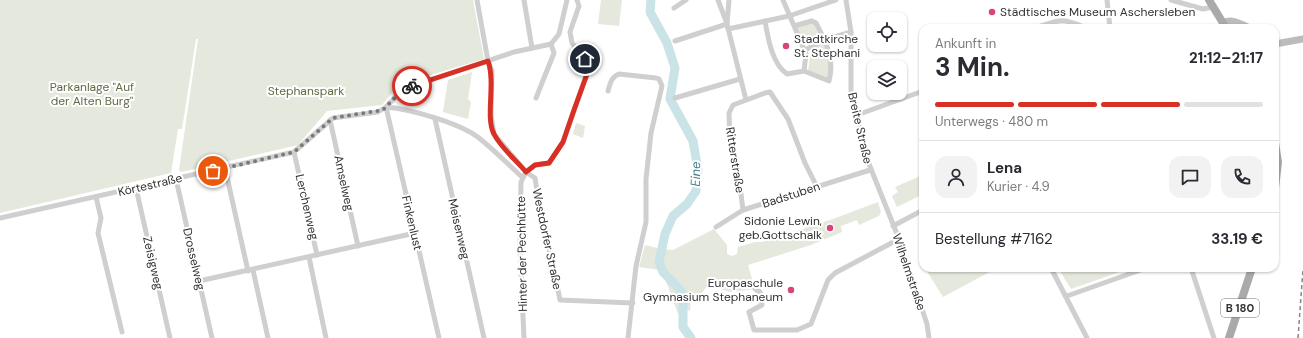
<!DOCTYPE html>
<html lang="de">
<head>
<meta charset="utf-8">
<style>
	body { margin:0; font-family:"DM Sans",sans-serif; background:#f2f2f3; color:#2b2b33; height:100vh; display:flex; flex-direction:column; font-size:15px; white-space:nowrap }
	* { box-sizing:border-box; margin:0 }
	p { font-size:13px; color:#7c7c81 }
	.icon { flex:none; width:22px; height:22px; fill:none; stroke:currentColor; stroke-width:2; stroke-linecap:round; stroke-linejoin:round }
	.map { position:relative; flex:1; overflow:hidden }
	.panel { position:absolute; left:919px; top:24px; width:360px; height:248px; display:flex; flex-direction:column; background:#fff; border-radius:12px; box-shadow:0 1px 3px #0004 }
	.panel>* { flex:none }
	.controls { position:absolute; left:867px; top:12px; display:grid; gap:8px }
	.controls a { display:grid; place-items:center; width:40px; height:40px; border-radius:8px; background:#fff; box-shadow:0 1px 3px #0004; font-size:20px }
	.pin { position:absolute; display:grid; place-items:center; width:34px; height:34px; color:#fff; margin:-17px; border:2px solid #fff; border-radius:50%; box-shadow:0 1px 4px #0007 }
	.courier { position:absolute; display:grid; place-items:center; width:40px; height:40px; margin:-20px; border:3px solid #d93025; border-radius:50%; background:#fff; color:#222; box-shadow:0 1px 5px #0007 }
	.summary em { font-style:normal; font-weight:700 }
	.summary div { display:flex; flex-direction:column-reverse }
	.summary { display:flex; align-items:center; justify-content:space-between; height:68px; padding:0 16px }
	h1 { font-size:26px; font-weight:700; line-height:30px }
	.bar { display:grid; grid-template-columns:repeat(4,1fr); gap:6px 4px; align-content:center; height:48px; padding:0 16px }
	.bar i { height:5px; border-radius:3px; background:#e1e1e2 }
	.bar .active { background:#d93025 }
	.bar p { grid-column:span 4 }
	.line { display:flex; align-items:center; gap:10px; padding:0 16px; border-top:1px solid #e1e1e2 }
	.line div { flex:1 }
	.round { display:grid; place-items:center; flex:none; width:42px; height:42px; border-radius:12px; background:#f2f2f3 }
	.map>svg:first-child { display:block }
	.green { fill:#e5e8dc }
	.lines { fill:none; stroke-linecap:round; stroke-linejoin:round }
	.river { stroke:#cae3e7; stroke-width:9 }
	.street { stroke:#cfcfcf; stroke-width:5 }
	.secondary { stroke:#bcbcbc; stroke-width:7 }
	.primary { stroke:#aaa; stroke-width:8 }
	.rail { stroke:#878787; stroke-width:1.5; stroke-dasharray:4 3; stroke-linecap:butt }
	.done { stroke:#7a7a7a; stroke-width:4; stroke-dasharray:0 7.2 }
	.route { stroke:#d93025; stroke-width:5 }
	.poi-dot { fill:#d74677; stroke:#fff; stroke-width:1.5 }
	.labels { text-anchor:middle; stroke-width:4; stroke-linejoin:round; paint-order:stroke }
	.shield { fill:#fff; stroke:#707070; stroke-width:1 }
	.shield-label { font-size:11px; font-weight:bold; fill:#323232 }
	.poi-label { font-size:12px; fill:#323232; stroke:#fff; text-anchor:start }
	.park-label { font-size:12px; fill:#606a42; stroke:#fff }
	.street-label { font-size:12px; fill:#323232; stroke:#fff }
	.water-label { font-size:13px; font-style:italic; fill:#437f88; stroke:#fff }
</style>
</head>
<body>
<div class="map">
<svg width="1303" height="338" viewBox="0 0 1303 338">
	<rect width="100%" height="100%" fill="#fff"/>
	<g class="green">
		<path d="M0,0H473L484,59L394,86L396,88L382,105L327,111L298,145L181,172L179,170L198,39H196L182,129H178L171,173L0,213Z"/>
		<path d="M601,0H622L619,26L598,24Z"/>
		<path d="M812,22L815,24L822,38L821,40L809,44L803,42L796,27Z"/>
		<path d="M824,43L830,62L828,79L808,71L811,50Z"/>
		<path d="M472,72L468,99L471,102L468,119L443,112L448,80Z"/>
		<path d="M576,123L585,126L583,138L573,134Z"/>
		<path d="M923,170V194L897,207L892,196L898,192L895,187L918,177Z"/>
		<path d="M878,202L881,212L879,216L859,225L857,220L841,226L842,232L811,245L748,265L755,289L730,292L708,285L701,294L691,298L690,311L688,310L678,314L664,276L660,270L639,267L645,245L661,249L673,250L714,229L727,245V254L732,256L737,254L738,247L755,242H762L833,219Z"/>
		<path d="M925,268H997L943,297Z"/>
		<path d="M1058,268H1131L1071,289Z"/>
	</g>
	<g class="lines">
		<path class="river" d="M651,0L650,12L667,43L675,68L670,99L693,141L698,170L696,191L687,204L673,216L665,234L659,262L663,272L683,293V327L691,338"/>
		<g class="street">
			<path d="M477,0L488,61L492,71L491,115L494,134L526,172L535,178C541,219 552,259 560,300L633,303"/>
			<path d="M524,0L532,48"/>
			<path d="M718,0L726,21"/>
			<path d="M729,0L727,24L746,100"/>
			<path d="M783,0L806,54L804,71L829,81C835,59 826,42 816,23L812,21L794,26"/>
			<path d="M846,0L851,32V91L867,159L899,239L927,324L929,338"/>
			<path d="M1107,0L1110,28"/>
			<path d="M1171,0L1203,9L1213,7"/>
			<path d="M674,8L686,0"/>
			<path d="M765,21C768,38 772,64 787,74L804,71"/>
			<path d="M1035,28C1059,20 1062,17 1086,28"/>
			<path d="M728,29L789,16L836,0"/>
			<path d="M675,41L727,24"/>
			<path d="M551,44L559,34L567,0"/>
			<path d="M805,50L825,40L851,32"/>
			<path d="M608,91C610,84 611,77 619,74L656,78L659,79L662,86L651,133L646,179V222L636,266L628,338"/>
			<path d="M536,98L554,53L551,44"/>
			<path d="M675,98L740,79"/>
			<path d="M857,115L923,91"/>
			<path d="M435,119L484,338"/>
			<path d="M330,120L358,246"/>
			<path d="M294,152L317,255"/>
			<path d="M225,168L248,271"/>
			<path d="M176,179L212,338"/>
			<path d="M136,188L170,338"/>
			<path d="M96,197L101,218L98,233L122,332"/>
			<path d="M743,210L739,178L730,143L729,113L733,105L765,93L770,92L788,119L805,163L817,187"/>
			<path d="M0,218L294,152L333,118L378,112L386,107L403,89L514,52L551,44"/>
			<path d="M893,226L923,210"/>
			<path d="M716,227L743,210L870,170"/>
			<path d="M309,257L326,338"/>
			<path d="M1051,268L1087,338"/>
			<path d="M1191,268L1214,338"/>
			<path d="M253,270L268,338"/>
			<path d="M199,281L415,233"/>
			<path d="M755,289L760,292L762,305L749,312L754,330H797L811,324L828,280L835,273L899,239"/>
			<path d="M1067,296L1146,268"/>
			<path d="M439,338L386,107C410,109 460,123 479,138C494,150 508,164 522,177"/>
			<path d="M524,338L520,252L521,182L526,172L535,165L549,163L563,142L587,74L585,59L572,43L570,32L579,6L577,0"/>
		</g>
		<g class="secondary">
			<path d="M1223,23C1232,18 1241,24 1250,28"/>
			<path d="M1275,44L1303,39"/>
		</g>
		<g class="primary">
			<path d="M1209,0L1226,28"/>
			<path d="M1275,143L1278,162L1275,188"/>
			<path d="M1229,338L1252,268"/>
		</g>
		<path class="rail" d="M1298,338L1303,269"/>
	</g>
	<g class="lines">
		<path class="done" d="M213,171L294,152L333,118L383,110L403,89L412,86"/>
		<path class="route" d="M412,86L488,61C496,84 485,117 494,134C501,148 516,160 526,172L535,165L549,163L563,142L574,110L587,74L585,59"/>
	</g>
	<g class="poi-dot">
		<circle cx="992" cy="12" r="4"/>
		<circle cx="786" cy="46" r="4"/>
		<circle cx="830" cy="228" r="4"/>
		<circle cx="791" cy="290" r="4"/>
	</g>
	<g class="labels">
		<rect class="shield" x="1221" y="299" width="38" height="18" rx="3"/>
		<g class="shield-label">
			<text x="1240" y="312">B 180</text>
		</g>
		<g class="poi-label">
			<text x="1000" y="16">Städtisches Museum Aschersleben</text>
			<text x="794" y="43">Stadtkirche<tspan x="794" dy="14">St. Stephani</tspan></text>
			<text x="822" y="225" text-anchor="end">Sidonie Lewin,<tspan x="822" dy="14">geb.Gottschalk</tspan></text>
			<text x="783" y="287" text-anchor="end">Europaschule<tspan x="783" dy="14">Gymnasium Stephaneum</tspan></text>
		</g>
		<g class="park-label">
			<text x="92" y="91">Parkanlage "Auf<tspan x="92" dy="14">der Alten Burg"</tspan></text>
			<text x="306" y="95">Stephanspark</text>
		</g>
		<g class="street-label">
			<text transform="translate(860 128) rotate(77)" y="4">Breite Straße</text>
			<text transform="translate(735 160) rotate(81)" y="4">Ritterstraße</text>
			<text transform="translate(344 183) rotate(78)" y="4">Amselweg</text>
			<text transform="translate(150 185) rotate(-13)" y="4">Körtestraße</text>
			<text transform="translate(791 195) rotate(-18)" y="4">Badstuben</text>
			<text transform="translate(307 207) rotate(77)" y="4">Lerchenweg</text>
			<text transform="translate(412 223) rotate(77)" y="4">Finkenlust</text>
			<text transform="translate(459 229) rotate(77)" y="4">Meisenweg</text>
			<text transform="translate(547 239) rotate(78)" y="4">Westdorfer Straße</text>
			<text transform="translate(522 254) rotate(-91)" y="4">Hinter der Pechhütte</text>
			<text transform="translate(194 259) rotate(77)" y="4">Drosselweg</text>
			<text transform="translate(153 263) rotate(77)" y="4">Zeisigweg</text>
			<text transform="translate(909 272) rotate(71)" y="4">Wilhelmstraße</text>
		</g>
		<g class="water-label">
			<text transform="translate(695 174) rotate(-89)" y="5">Eine</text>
		</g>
	</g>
</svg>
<div class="controls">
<a><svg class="icon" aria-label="locate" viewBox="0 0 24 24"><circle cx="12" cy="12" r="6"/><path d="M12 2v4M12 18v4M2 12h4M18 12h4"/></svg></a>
<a><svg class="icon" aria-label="layers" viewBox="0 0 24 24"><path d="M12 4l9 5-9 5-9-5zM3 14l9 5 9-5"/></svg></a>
</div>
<div class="pin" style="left:213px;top:171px;background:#ea580c"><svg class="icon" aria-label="bag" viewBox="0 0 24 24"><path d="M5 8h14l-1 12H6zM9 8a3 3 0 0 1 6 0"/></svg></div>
<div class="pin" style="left:585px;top:59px;background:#1f2937"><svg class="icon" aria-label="home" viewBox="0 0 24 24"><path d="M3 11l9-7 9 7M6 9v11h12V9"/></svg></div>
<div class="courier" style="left:412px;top:86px"><svg class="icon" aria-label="bike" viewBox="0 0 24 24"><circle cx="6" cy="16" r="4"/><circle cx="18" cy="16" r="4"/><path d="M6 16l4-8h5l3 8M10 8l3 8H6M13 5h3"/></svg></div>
<section class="panel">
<div class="summary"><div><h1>3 Min.</h1><p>Ankunft in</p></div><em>21:12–21:17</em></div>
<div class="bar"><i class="active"></i><i class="active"></i><i class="active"></i><i></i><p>Unterwegs · 480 m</p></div>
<div class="line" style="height:72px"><a class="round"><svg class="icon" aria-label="person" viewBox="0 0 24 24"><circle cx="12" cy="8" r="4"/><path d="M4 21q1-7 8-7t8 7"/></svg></a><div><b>Lena</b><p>Kurier · 4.9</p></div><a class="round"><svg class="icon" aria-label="chat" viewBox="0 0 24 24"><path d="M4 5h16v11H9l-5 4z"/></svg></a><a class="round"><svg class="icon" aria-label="phone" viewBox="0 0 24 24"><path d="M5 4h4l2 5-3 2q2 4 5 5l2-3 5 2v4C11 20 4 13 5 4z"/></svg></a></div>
<div class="line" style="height:52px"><div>Bestellung #7162</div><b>33.19 €</b></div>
</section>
</div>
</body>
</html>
